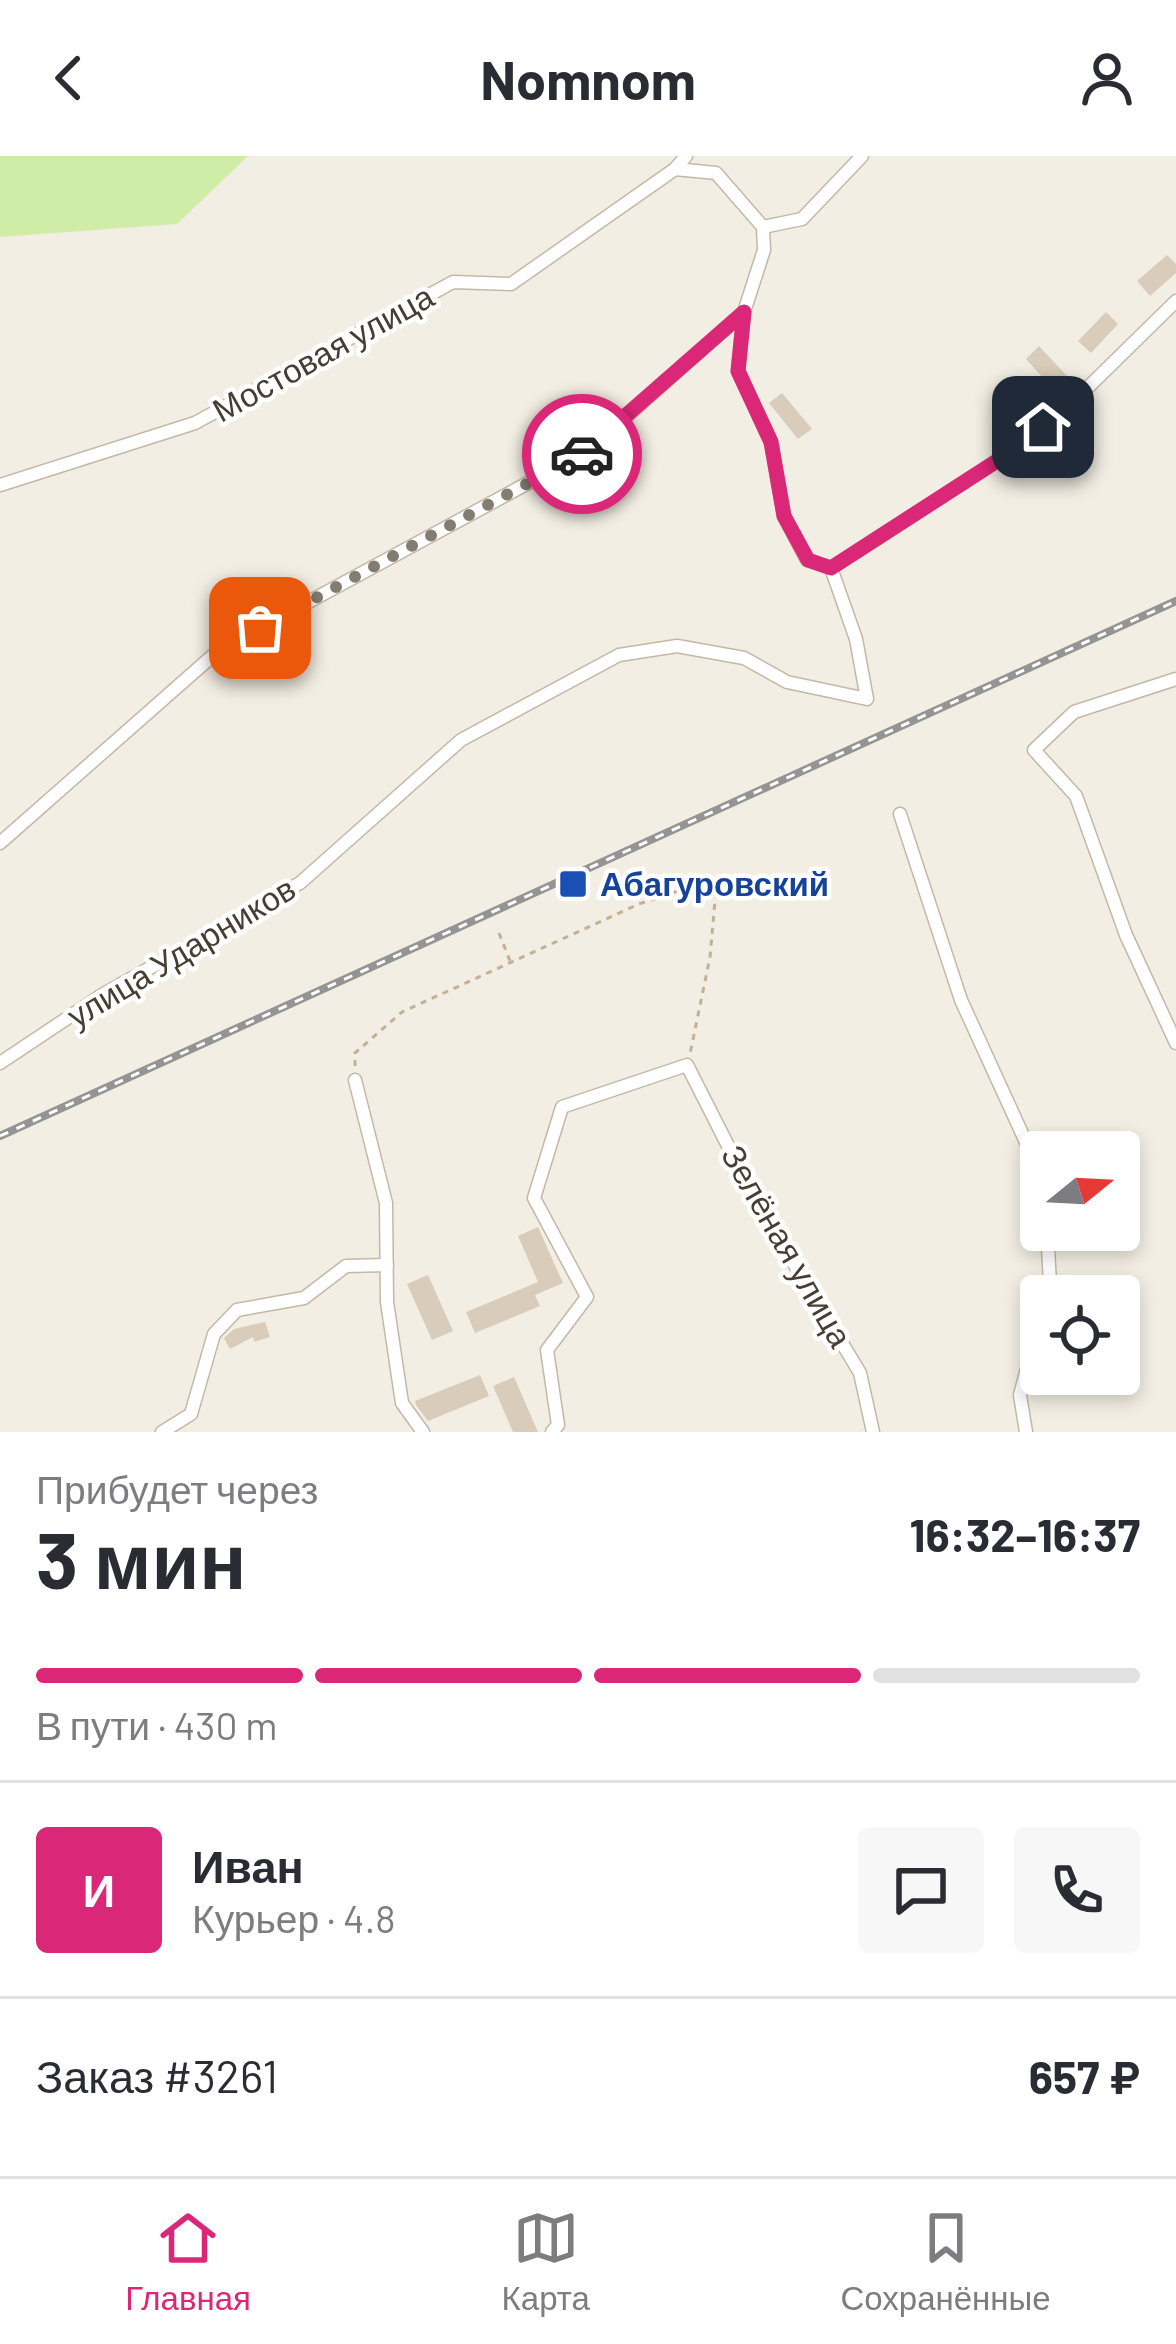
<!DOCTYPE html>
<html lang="ru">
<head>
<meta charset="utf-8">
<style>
	body { margin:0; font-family:Barlow,sans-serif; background:#f7f7f7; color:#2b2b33; height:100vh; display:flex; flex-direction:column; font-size:45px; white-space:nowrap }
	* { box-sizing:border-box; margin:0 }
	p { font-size:39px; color:#7c7c81 }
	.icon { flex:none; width:66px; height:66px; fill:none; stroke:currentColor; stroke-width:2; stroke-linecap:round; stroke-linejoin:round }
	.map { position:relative; height:1276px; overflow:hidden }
	.side { display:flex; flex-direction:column; background:#fff; flex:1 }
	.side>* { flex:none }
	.needle { width:78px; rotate:72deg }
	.controls { position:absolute; left:1020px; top:975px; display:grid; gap:24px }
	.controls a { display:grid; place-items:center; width:120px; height:120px; border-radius:12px; background:#fff; box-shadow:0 6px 18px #0003; font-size:60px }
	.pin { position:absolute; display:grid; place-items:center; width:102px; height:102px; color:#fff; margin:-51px; border-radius:24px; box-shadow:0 6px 18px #0006 }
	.courier { position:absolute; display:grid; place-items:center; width:120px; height:120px; margin:-60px; border:9px solid #db2777; border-radius:50%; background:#fff; color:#222; box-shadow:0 3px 15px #0007 }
	.headline em { font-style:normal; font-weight:700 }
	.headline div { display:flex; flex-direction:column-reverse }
	.headline { display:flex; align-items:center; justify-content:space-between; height:204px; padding:0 36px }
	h1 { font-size:78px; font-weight:700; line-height:90px }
	.bar { display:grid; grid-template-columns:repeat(4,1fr); gap:18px 12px; align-content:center; height:144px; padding:0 36px }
	.bar i { height:15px; border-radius:9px; background:#e1e1e2 }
	.bar .on { background:#db2777 }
	.bar p { grid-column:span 4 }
	.line { display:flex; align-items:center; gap:30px; padding:0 36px; border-top:3px solid #e1e1e2 }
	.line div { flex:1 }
	.round { display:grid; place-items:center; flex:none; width:126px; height:126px; border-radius:12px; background:#f7f7f7 }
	header { display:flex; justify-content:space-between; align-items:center; height:156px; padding:0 36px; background:#fff; font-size:54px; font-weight:700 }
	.tabs { display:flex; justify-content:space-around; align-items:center; height:168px; border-top:3px solid #e1e1e2; background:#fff; font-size:33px; color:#7c7c81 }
	.tabs a { display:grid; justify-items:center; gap:6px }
	.tabs .on { color:#db2777 }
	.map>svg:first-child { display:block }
	.green { fill:#cfeda7 }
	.building { fill:#d9ccba }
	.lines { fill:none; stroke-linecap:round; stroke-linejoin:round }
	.street-casing { stroke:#c3b8a8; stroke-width:15 }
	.path { stroke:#c3b194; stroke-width:3; stroke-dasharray:6 6; stroke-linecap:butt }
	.street { stroke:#fff; stroke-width:12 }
	.rail-casing { stroke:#949494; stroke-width:8 }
	.rail { stroke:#fff; stroke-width:3; stroke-dasharray:9; stroke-linecap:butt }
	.done { stroke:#837c71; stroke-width:12; stroke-dasharray:0 21.6 }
	.route { stroke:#db2777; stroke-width:15 }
	.transit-dot { fill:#1a4fb4; stroke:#fff; stroke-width:4.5 }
	.labels { text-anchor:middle; stroke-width:9; stroke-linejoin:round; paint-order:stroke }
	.street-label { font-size:33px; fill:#463e33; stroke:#fff }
	.transit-label { font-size:33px; font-weight:bold; fill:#164399; stroke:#fff; text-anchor:start }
</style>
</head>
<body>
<header><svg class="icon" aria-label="back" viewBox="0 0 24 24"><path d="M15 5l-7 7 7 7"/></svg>Nomnom<svg class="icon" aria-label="person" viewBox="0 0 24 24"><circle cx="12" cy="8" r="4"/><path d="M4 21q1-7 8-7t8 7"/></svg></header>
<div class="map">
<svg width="1176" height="1276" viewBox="0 0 1176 1276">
	<rect width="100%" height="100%" fill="#f3eee3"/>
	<path class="green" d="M0,0H248L177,68L0,81Z"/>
	<g class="building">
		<path d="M1167,99L1176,108V117L1150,140L1137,125Z"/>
		<path d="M1106,156L1118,168L1091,197L1078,185Z"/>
		<path d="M1039,190L1067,220L1053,233L1026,203Z"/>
		<path d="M782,237L812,273L798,283L769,247Z"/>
		<path d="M538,1071L563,1127L535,1139L540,1150L475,1177L466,1156L538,1126L518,1080Z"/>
		<path d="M428,1119L453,1175L432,1184L407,1128Z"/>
		<path d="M265,1166L270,1181L254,1186L253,1181L230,1193L224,1182L234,1173Z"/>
		<path d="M480,1219L489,1240L428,1265L416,1249L415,1245Z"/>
		<path d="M514,1221L538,1276H513L493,1230Z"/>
	</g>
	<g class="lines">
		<defs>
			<g id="street">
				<path d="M675,13L716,17L763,71"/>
				<path d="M0,329L195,267L453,126L511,128L675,13L686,0"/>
				<path d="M831,412L807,404L784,360L771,286L738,215L744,156L764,94L763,71L802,63L862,0"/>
				<path d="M1176,523L1074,556L1034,594L1076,640L1126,779L1176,887"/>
				<path d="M900,658L961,844L1041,1019"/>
				<path d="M0,687L218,495L589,294L744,156"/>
				<path d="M0,907L102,839L300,727L461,584L619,499L677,490L744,502L787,526L867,543L856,483L831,412L1017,292L1069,250L1176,145"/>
				<path d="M355,924L386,1047L387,1146L402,1247L423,1276"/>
				<path d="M1046,1140L1050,1127L1047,1074"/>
				<path d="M162,1276L191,1258L214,1178L237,1154L304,1142L346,1110L387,1109"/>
				<path d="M552,1276L558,1269L547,1194L587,1141L534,1042L562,951L687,909L754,1041L860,1217L873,1276"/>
				<path d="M1026,1276L1020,1239L1041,1160"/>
			</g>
		</defs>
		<use href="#street" class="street-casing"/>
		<g class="path">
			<path d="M499,777L510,805"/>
			<path d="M355,910V897L402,856L639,748L717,722L710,801L690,898"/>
		</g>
		<use href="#street" class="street"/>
		<defs>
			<path id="rail" d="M0,980L1176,445"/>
		</defs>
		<use href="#rail" class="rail-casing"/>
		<use href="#rail" class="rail"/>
	</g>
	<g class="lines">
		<path class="done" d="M260,472L582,298"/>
		<path class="route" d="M582,298L744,156L738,215L771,286L784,360L808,404L831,412L1017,292L1043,271"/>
	</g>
	<rect class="transit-dot" x="558" y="713" width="30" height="30" rx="6"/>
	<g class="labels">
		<g class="street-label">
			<text transform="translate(323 197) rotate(-29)" y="12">Мостовая улица</text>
			<text transform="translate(181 796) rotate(-31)" y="12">улица Ударников</text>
			<text transform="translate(787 1090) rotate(60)" y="12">Зелёная улица</text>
		</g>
		<g class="transit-label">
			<text x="600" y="740">Абагуровский</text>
		</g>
	</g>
</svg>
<div class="controls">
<a><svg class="needle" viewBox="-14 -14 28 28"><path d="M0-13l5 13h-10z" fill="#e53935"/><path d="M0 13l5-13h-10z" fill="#7c7c81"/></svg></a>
<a><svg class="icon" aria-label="locate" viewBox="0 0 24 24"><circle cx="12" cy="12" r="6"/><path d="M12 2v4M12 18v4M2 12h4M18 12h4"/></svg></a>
</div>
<div class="pin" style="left:260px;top:472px;background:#ea580c"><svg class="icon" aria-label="bag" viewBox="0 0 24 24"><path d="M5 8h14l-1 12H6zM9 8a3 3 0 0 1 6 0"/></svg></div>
<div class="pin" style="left:1043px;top:271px;background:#1f2937"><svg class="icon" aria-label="home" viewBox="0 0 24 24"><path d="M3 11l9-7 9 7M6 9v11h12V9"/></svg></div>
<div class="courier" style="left:582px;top:298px"><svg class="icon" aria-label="car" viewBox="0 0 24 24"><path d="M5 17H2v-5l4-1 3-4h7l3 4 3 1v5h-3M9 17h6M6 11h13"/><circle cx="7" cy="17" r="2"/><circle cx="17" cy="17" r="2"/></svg></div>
</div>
<section class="side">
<div class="headline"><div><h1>3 мин</h1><p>Прибудет через</p></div><em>16:32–16:37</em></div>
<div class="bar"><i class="on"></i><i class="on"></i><i class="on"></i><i></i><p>В пути · 430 m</p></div>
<div class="line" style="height:216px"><b class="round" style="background:#db2777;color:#fff">И</b><div><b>Иван</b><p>Курьер · 4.8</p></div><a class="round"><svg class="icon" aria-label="chat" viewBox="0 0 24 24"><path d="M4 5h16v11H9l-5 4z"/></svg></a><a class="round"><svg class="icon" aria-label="phone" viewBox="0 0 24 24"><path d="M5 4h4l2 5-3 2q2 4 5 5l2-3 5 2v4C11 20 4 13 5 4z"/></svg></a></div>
<div class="line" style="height:156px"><div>Заказ #3261</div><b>657 ₽</b></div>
</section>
<nav class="tabs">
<a class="on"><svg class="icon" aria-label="home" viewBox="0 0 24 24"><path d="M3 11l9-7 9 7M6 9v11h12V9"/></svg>Главная</a>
<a><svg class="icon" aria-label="map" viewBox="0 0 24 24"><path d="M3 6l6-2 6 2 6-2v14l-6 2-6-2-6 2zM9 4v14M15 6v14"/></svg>Карта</a>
<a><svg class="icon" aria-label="saved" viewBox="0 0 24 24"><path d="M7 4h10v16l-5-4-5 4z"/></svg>Сохранённые</a>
</nav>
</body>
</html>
